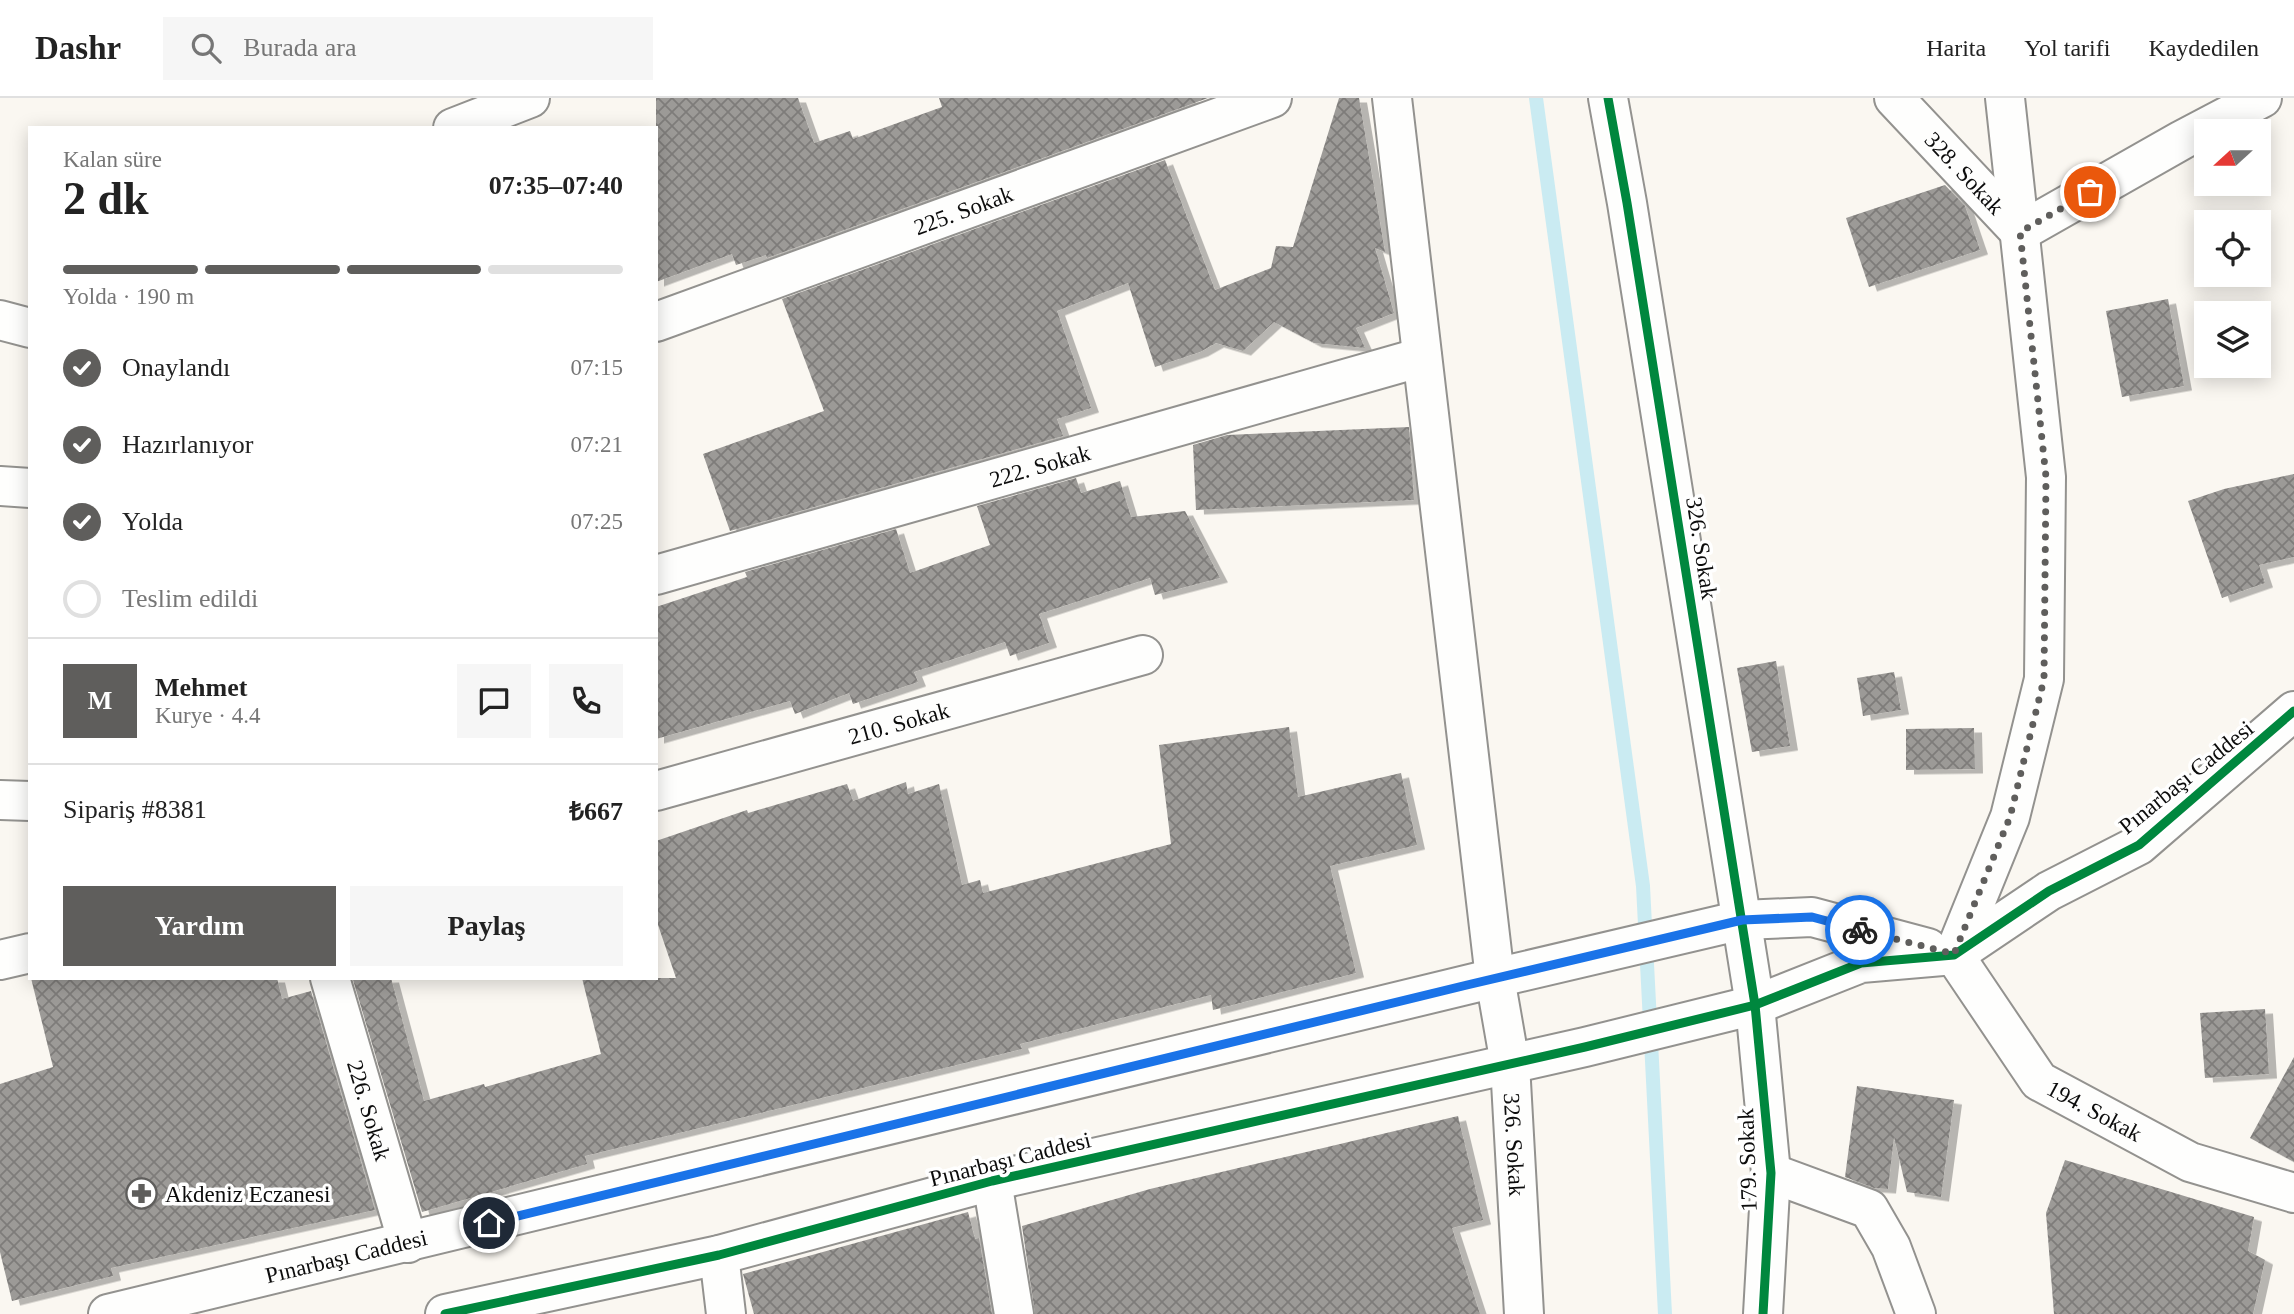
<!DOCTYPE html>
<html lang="tr">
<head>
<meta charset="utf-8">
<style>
	body { margin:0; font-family:"Times New Roman",serif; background:#f6f6f6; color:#222; height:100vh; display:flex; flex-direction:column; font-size:26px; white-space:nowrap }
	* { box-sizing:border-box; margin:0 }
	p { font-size:23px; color:#767676 }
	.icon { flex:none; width:38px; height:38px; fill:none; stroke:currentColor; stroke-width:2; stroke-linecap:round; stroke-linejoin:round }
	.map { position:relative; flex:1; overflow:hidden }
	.sheet { position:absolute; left:28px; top:28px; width:630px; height:854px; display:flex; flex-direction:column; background:#fff; border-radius:0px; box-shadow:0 4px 18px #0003 }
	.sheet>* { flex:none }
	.needle { width:46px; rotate:249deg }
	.tools { position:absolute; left:2194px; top:21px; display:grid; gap:14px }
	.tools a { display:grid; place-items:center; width:77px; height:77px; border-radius:0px; background:#fff; box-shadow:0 4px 18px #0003; font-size:35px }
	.pin { position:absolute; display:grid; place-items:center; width:60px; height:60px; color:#fff; margin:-30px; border:4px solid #fff; border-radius:50%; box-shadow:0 2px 7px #0007 }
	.courier { position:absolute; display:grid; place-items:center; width:70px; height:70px; margin:-35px; border:5px solid #1a73e8; border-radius:50%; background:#fff; color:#222; box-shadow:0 2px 9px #0007 }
	.headline em { font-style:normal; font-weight:700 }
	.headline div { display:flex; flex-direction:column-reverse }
	.headline { display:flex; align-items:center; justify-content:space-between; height:119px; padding:0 35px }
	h1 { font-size:46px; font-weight:700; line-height:52px }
	.bar { display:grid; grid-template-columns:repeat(4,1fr); gap:10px 7px; align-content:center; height:84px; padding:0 35px }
	.bar i { height:9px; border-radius:5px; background:#e0e0e0 }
	.bar .active { background:#5f5e5c }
	.bar p { grid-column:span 4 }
	.line { display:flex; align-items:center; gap:18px; padding:0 35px; border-top:2px solid #e0e0e0 }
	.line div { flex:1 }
	.round { display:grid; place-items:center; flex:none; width:74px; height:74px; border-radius:0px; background:#f6f6f6 }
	ol { padding:0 35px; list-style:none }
	li { display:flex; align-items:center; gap:21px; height:77px }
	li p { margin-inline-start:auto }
	li .icon { padding:7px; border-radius:50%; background:#5f5e5c; color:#fff; stroke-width:4 }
	li:last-child { color:#767676 }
	li i { width:38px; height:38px; border:4px solid #e0e0e0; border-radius:50% }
	.cta { display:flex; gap:14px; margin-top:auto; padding:14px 35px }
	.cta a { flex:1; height:80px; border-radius:0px; background:#5f5e5c; color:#fff; font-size:28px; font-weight:700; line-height:80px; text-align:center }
	.cta a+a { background:#f6f6f6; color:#222 }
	header { display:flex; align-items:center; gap:42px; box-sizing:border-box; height:98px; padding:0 35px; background:#fff; border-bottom:2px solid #e0e0e0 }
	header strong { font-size:33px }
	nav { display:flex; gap:38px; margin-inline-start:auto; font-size:24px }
	.search { width:490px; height:63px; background:#f6f6f6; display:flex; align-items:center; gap:18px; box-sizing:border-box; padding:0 24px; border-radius:0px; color:#767676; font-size:26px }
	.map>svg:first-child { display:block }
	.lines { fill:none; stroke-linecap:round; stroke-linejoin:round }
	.stream { stroke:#caebf2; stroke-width:14 }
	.building { fill:url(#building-cross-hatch); filter:url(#shadow) }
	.minor-casing { stroke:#93928f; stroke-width:42 }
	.minor { stroke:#fefefd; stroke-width:38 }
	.cycleway-casing { stroke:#fff; stroke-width:13 }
	.cycleway { stroke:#00873e; stroke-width:9 }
	.done { stroke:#5f5e5c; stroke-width:7; stroke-dasharray:0 12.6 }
	.route { stroke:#1a73e8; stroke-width:9 }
	.labels { text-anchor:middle; stroke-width:7; stroke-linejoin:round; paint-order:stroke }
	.street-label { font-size:23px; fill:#0c0c0c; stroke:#fff }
	.poi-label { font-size:23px; fill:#0c0c0c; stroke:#fff; text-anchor:start }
</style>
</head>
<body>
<header>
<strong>Dashr</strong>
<div class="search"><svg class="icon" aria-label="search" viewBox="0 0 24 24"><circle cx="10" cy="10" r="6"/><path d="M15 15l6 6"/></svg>Burada ara</div>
<nav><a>Harita</a><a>Yol tarifi</a><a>Kaydedilen</a></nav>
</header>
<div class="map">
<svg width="2294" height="1216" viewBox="0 0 2294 1216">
	<defs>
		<pattern id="building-cross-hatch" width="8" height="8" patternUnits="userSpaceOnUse" patternTransform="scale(1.75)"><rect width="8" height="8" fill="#9c9a97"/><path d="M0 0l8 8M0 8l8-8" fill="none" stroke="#7e7c7a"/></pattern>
		<filter id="shadow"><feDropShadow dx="8" dy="4.5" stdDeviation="0" flood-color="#0004"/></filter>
	</defs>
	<rect width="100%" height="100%" fill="#faf7f1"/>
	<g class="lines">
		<path class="stream" d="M1536,0L1643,788L1665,1216"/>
	</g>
	<g class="building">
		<path d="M656,0H798L814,45L850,33L853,41L942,9L939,0H1208L767,160L766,157L736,167L732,156L656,184Z"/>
		<path d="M1339,0H1359L1385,154L1375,150L1394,215L1356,230L1365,250L1314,245L1274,224L1243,253L1216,245L1200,254L1155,269L1128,185L1057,213L1091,310L1057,321L1063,338L730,433L703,356L824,313L782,201L1165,62L1215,192L1271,170L1276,148L1293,149Z"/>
		<path d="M1945,87L1965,108L1980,152L1869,189L1846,120Z"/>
		<path d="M2168,201L2184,288L2122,299L2106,213Z"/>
		<path d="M1409,329L1414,402L1196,412L1193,347L1227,337Z"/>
		<path d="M2294,376V459L2259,467L2265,485L2222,500L2188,403L2224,391Z"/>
		<path d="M1076,380L1081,395L1120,383L1131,419L1185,413L1220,480L1155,497L1150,480L1039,516L1049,545L1010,558L1005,544L914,574L918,584L853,606L849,595L795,616L790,603L656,641V509L747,479L745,474L896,431L910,475L990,447L977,408Z"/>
		<path d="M1776,563L1790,648L1752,654L1737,570Z"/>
		<path d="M1894,574L1901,612L1863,618L1857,580Z"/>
		<path d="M1289,629L1298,699L1401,675L1417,747L1330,768L1356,875L1213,912L1211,897L1020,946L1022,951L585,1058L587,1066L422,1114L353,882L391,880L424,1003L484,986L485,989L601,956L582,880H676L656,821V743L747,712L748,715L847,686L853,703L906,684L908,696L939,686L962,787L980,782L983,795L1171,746L1159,647Z"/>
		<path d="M1974,630L1975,671L1906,672V631Z"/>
		<path d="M31,880H277L282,901L311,893L375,1112L111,1170L113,1178L12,1203L0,1154V986L53,969Z"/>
		<path d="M2265,911L2269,976L2205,980L2200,915Z"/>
		<path d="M2294,959V1064L2250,1040Z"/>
		<path d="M1857,988L1954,1002L1941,1099L1907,1094L1894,1039L1888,1091L1874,1090L1845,1079Z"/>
		<path d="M1458,1018L1483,1122L1452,1130L1480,1216H1035L1022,1128L1150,1091Z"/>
		<path d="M2065,1062L2254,1119L2248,1153L2265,1162L2253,1216H2054L2046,1115Z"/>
		<path d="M968,1114L975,1141L979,1140L992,1216H754L743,1176Z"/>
	</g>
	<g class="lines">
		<defs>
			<g id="minor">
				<path id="s1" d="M1392,0L1495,880L1510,966L1524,1216"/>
				<path d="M1608,0L1627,105L1755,907L1771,1075L1763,1216"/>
				<path id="s2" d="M1894,0L2020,134L2182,42L2262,0"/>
				<path d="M453,30L530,0"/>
				<path d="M0,222L30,230"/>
				<path id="s3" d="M656,224L1272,0"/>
				<path d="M0,388L30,390"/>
				<path id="s4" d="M656,477L1422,259"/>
				<path id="s5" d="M656,693L1143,557"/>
				<path d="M0,702L30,703"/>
				<path d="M1954,857L2010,719L2044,581L2046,379L2005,0"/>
				<path id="s6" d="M1954,857L2039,983L2190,1064L2294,1095"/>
				<path d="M0,862L30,855"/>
				<path id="s7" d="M330,880L408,1145"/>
				<path d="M1771,1075L1869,1111L1891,1149L1916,1216"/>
				<path d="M992,1083L1014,1216"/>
				<path d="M719,1157L726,1216"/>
				<path id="s8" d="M108,1216L1495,880L1742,822L1812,819L1928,850"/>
				<path d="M445,1216L719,1157L992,1083L1585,949L1755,907L1861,865L1954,857L2049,793L2139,747L2294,613"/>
			</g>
		</defs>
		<use href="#minor" class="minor-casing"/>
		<use href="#minor" class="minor"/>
		<defs>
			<g id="cycleway">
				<path d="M1608,0L1627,105L1755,907L1771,1075L1763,1216"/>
				<path d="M445,1216L719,1157L992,1083L1585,949L1755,907L1861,865L1954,857L2049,793L2139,747L2294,613"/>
			</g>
		</defs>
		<use href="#cycleway" class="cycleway-casing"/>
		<use href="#cycleway" class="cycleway"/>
	</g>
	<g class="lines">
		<path class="done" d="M1860,832L1954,856L2010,719L2044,581L2046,379L2020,134L2090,94"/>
		<path class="route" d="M489,1125L1467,887L1742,822L1812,819L1860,832"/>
	</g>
	<defs>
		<symbol id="pharmacy-ring" viewBox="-11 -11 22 22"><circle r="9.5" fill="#fff" stroke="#5f5e5c" stroke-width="1.5"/><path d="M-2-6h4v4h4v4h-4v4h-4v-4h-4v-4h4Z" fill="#5f5e5c"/></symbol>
	</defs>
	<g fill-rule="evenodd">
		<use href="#pharmacy-ring" x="124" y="1078" width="35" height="35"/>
	</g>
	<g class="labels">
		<g class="street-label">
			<text dy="8" stroke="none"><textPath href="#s2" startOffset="103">328. Sokak</textPath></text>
			<text dy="8" stroke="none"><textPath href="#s3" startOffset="327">225. Sokak</textPath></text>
			<text dy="8" stroke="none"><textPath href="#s4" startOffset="399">222. Sokak</textPath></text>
			<text transform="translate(1702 450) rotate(81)" y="8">326. Sokak</text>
			<text dy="8" stroke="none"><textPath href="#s5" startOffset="252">210. Sokak</textPath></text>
			<text transform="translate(2186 679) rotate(-39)" y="8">Pınarbaşı Caddesi</text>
			<text dy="8" stroke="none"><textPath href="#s7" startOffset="138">226. Sokak</textPath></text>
			<text dy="8" stroke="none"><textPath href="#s6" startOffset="215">194. Sokak</textPath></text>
			<text dy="8" stroke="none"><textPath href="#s1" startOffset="1054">326. Sokak</textPath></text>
			<text transform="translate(1010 1061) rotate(-14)" y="8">Pınarbaşı Caddesi</text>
			<text transform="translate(1747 1062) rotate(-92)" y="8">179. Sokak</text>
			<text dy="8" stroke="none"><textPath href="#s8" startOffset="245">Pınarbaşı Caddesi</textPath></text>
		</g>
		<g class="poi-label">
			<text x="165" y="1104">Akdeniz Eczanesi</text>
		</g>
	</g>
</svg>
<div class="tools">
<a><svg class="needle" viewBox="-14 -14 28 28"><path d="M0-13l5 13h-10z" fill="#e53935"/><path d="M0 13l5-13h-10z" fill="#767676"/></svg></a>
<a><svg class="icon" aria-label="locate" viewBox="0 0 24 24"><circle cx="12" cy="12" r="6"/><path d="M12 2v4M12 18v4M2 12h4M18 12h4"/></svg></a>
<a><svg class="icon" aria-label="layers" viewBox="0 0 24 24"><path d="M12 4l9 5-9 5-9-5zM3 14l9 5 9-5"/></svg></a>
</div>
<div class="pin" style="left:2090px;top:94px;background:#ea580c"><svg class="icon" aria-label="bag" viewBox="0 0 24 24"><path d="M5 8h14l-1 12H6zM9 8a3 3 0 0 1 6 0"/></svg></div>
<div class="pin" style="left:489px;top:1125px;background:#1f2937"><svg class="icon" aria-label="home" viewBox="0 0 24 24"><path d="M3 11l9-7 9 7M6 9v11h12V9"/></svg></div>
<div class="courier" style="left:1860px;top:832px"><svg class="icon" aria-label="bike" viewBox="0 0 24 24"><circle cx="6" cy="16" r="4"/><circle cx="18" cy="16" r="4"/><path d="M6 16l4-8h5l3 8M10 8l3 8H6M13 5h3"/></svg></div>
<section class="sheet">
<div class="headline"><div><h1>2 dk</h1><p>Kalan süre</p></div><em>07:35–07:40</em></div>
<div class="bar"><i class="active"></i><i class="active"></i><i class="active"></i><i></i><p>Yolda · 190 m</p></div>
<ol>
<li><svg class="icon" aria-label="check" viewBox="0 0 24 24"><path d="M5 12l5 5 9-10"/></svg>Onaylandı<p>07:15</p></li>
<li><svg class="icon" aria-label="check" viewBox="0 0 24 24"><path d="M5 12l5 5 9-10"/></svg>Hazırlanıyor<p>07:21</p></li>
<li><svg class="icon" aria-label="check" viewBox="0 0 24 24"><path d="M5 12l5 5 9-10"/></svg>Yolda<p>07:25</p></li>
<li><i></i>Teslim edildi</li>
</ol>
<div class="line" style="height:126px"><b class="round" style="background:#5f5e5c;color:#fff">M</b><div><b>Mehmet</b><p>Kurye · 4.4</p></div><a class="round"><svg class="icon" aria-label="chat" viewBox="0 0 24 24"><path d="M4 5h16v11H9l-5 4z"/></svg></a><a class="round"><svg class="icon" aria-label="phone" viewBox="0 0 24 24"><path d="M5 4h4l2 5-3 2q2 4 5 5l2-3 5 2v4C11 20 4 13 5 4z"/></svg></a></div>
<div class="line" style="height:91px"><div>Sipariş #8381</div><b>₺667</b></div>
<div class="cta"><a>Yardım</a><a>Paylaş</a></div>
</section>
</div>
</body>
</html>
